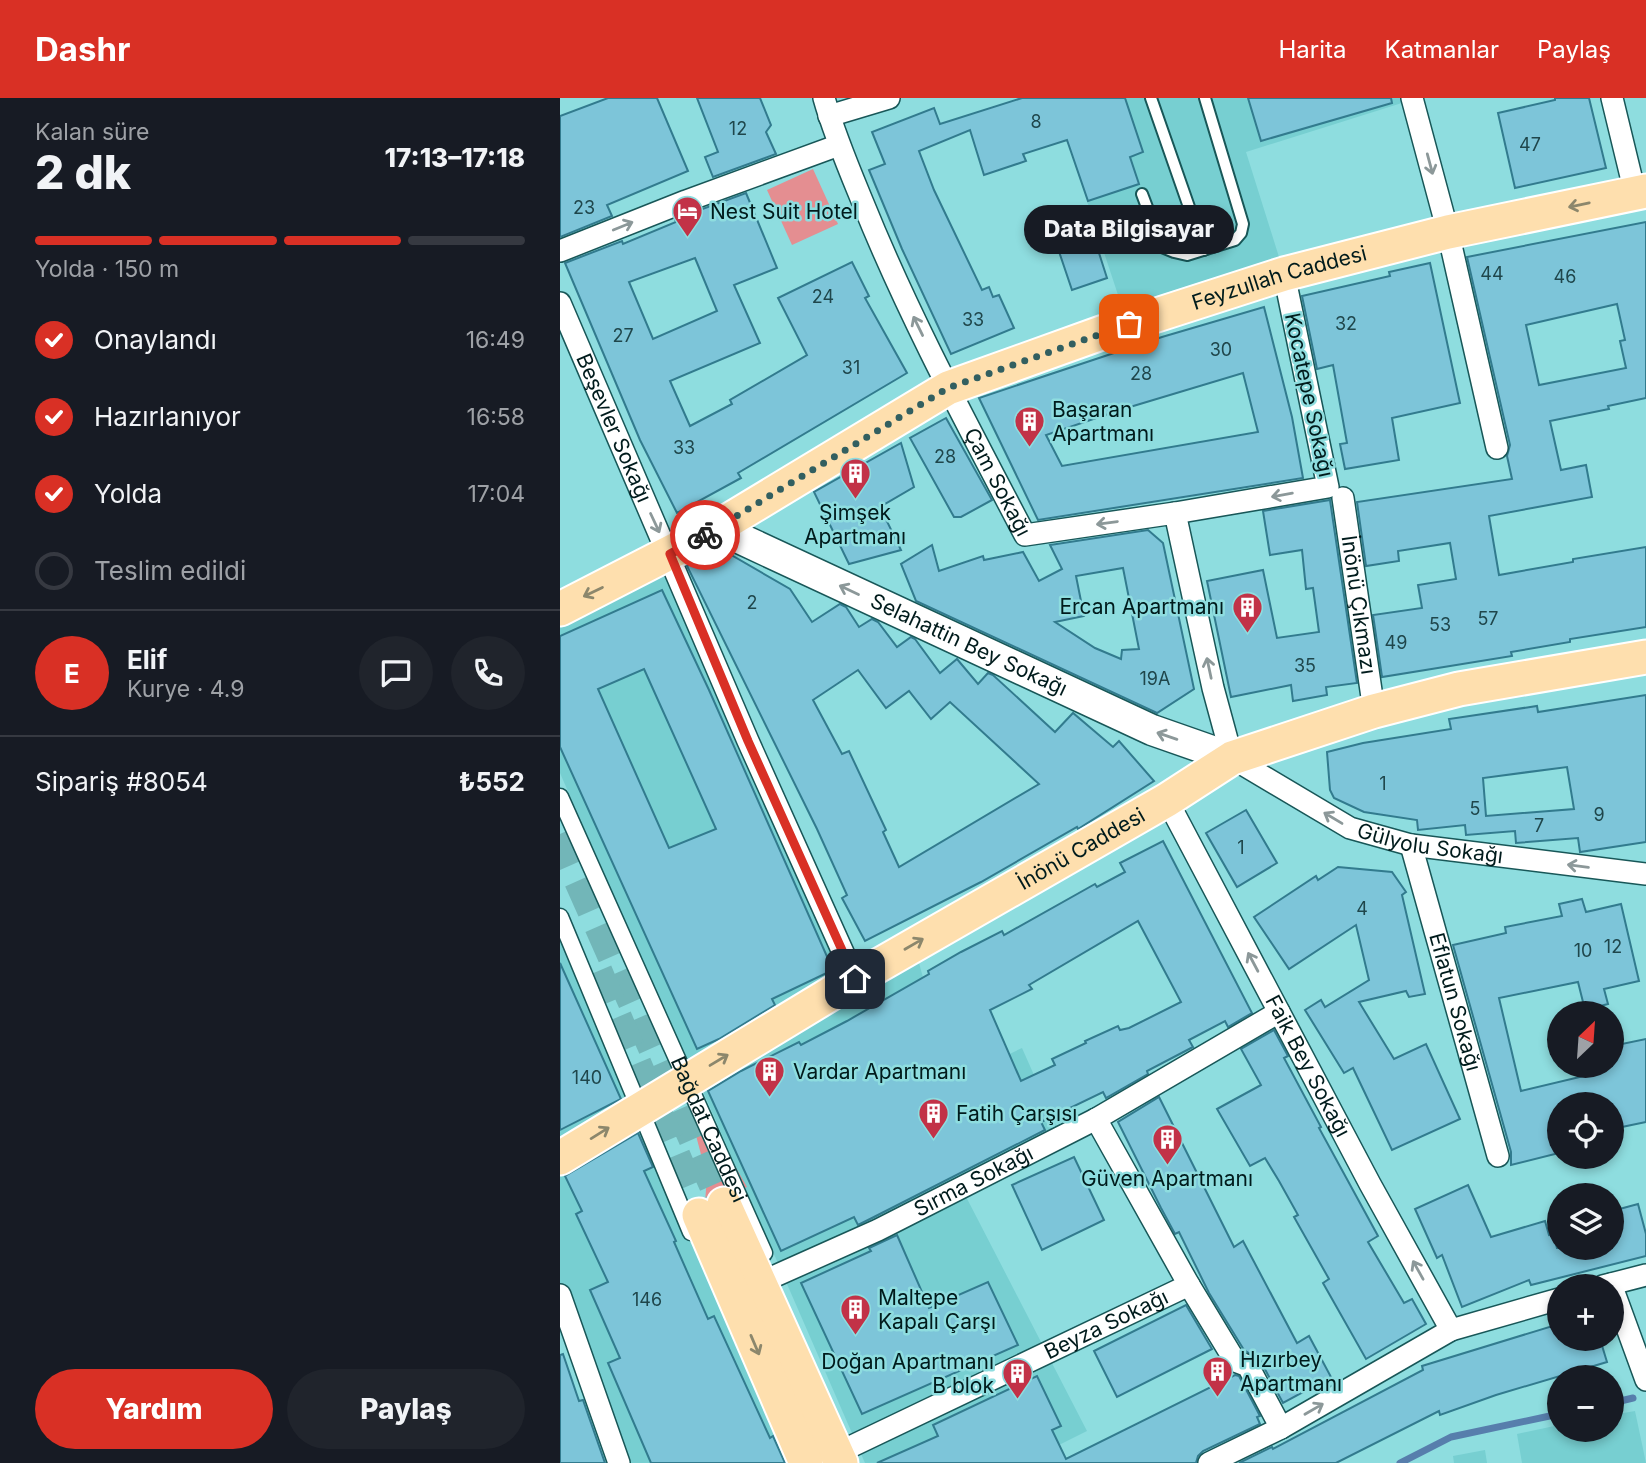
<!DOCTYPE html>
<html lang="tr">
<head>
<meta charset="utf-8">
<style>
	body { margin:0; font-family:Inter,sans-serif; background:#20242c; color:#f1f3f6; height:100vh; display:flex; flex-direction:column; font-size:26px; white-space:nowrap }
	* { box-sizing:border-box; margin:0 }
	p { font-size:23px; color:#9ea1a6 }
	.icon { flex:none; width:38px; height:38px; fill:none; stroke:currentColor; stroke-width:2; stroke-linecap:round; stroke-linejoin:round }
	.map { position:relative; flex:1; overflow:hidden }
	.drawer { display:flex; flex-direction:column; background:#171b24; width:560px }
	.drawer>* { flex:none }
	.needle { width:46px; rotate:25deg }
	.buttons { position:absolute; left:987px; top:903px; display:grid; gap:14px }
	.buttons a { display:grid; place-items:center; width:77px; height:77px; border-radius:50%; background:#171b24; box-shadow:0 4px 10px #0003; font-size:35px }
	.pin { position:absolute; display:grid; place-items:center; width:60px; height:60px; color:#fff; margin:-30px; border-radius:14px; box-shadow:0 4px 10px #0006 }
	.courier { position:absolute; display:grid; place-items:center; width:70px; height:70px; margin:-35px; border:5px solid #d93025; border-radius:50%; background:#fff; color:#222; box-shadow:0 2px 9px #0007 }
	.bubble { position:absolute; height:49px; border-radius:24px; background:#171b24; box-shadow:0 4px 10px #0003; font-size:23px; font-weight:800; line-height:49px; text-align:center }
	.head em { font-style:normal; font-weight:800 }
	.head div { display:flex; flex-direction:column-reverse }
	.head { display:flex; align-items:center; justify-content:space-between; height:119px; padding:0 35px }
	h1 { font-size:46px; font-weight:800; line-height:52px }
	.bar { display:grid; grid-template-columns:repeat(4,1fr); gap:10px 7px; align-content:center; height:84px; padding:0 35px }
	.bar i { height:9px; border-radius:5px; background:#363941 }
	.bar .active { background:#d93025 }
	.bar p { grid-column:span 4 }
	.line { display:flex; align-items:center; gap:18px; padding:0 35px; border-top:2px solid #363941 }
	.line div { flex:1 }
	.round { display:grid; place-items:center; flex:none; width:74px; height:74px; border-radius:37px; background:#20242c }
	ol { padding:0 35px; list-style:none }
	li { display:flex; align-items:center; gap:21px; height:77px }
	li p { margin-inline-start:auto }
	li .icon { padding:7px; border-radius:50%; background:#d93025; color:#fff; stroke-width:4 }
	li:last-child { color:#9ea1a6 }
	li i { width:38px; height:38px; border:4px solid #363941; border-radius:50% }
	.button { display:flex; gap:14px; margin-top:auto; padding:14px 35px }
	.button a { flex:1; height:80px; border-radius:42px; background:#d93025; color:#fff; font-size:28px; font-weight:800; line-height:80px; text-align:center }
	.button a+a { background:#20242c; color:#f1f3f6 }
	header { display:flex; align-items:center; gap:42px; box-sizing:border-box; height:98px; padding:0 35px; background:#d93025; color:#fff }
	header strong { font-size:33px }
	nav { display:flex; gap:38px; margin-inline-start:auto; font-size:24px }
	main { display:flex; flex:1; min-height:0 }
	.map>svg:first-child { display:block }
	.built { fill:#77cfd1 }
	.green { fill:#e48e91 }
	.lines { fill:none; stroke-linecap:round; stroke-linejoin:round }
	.stream { stroke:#577eac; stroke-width:7 }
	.building { fill:#7dc5d9; stroke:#327b8e; stroke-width:2; fill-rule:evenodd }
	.primary-tunnel { stroke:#72b6b8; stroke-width:33; stroke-dasharray:33 17; stroke-linecap:butt }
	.service-casing { stroke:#185758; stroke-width:14 }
	.pedestrian-casing { stroke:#185758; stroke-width:19 }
	.minor-casing { stroke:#185758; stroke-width:24 }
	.secondary-casing { stroke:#185758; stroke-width:33 }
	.primary-casing { stroke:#fff; stroke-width:37 }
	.service { stroke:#fff; stroke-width:10 }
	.pedestrian { stroke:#fff; stroke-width:16 }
	.minor { stroke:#fff; stroke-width:21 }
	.secondary { stroke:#fff; stroke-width:30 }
	.primary { stroke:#fedfae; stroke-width:33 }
	.oneway { stroke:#8c9899 }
	.oneway2 { stroke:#8c876c }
	.done { stroke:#325f60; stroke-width:7; stroke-dasharray:0 12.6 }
	.route { stroke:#d93025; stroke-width:9 }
	.labels { text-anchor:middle; stroke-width:5; stroke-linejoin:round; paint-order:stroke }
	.number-label { font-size:18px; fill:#1f464b }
	.poi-label { font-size:21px; fill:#001b1c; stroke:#8edddf; text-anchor:start }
	.street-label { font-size:21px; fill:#001b1c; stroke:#8edddf }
</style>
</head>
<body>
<header>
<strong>Dashr</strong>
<nav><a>Harita</a><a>Katmanlar</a><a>Paylaş</a></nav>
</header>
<main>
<section class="drawer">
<div class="head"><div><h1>2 dk</h1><p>Kalan süre</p></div><em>17:13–17:18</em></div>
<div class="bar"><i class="active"></i><i class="active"></i><i class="active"></i><i></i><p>Yolda · 150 m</p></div>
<ol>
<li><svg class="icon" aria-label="check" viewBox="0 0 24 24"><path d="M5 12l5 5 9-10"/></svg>Onaylandı<p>16:49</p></li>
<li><svg class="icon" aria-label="check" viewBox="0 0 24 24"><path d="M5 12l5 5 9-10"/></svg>Hazırlanıyor<p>16:58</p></li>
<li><svg class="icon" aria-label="check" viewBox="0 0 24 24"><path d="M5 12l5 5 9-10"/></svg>Yolda<p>17:04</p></li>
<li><i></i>Teslim edildi</li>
</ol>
<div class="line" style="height:126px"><b class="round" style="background:#d93025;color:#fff">E</b><div><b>Elif</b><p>Kurye · 4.9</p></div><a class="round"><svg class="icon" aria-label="chat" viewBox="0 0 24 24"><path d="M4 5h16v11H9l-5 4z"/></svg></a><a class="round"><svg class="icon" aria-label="phone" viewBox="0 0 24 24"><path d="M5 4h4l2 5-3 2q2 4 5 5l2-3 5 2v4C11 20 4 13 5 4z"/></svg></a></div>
<div class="line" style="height:91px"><div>Sipariş #8054</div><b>₺552</b></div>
<div class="button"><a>Yardım</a><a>Paylaş</a></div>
</section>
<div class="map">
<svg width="1086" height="1365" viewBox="0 0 1086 1365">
	<rect width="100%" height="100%" fill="#8edddf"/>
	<g class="built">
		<path d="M493,0H843L845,4L686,54L719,159L562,209Z"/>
		<path d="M112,467L292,871L127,965L0,675V522Z"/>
		<path d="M0,841L68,1005L0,1044Z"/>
		<path d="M358,861L391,984L462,950L498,1031L401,1089L527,1333L463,1365H305L142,991Z"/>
		<path d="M76,1026L123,1124L231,1365H65L0,1185V1075Z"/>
		<path d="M1075,1313L1086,1365H962L957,1336L999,1327V1332H1052V1317Z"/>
		<path d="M925,1352L927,1365H894L893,1358Z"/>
	</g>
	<g class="green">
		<path d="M253,71L278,126L232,147L207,92Z"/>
		<path d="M150,1018L155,1025L167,1054L187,1089L145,1104L147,1079L134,1030L136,1021Z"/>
	</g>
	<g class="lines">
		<g class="stream">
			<path d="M1052,1305L1073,1300"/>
			<path d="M840,1365L891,1339L999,1316"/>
		</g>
	</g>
	<g class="building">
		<path d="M48,0H97L128,73L47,107L52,118L0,139V18Z"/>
		<path d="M137,0H200L211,27L206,34L216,56L153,79L145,59L158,54Z"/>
		<path d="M462,0H565L583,54L570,59L579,86L528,103L507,42L463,56L466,63L424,77L410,32L359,53L374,92L422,192L429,189L433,199L439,197L454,230L391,256L342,151L309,72L325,66L312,34L374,10L380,26Z"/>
		<path d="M688,0H831L832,5L701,43Z"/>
		<path d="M995,0H1029L1046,70L955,90L938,15L995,2Z"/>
		<path d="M186,95L217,170L174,187L200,245L110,283L130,328L172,306L170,302L247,257L218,200L292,164L309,198L305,200L347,275L178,375L181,380L117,415L80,342L5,165L62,143L63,146L116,124L115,121ZM135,160L157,213L93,241L69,184Z"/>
		<path d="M535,109L550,152L539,155L547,180L512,192L489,124Z"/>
		<path d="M1086,124V300L1048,308L1049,311L990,323L1001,372L1026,367L1032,399L929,418L939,477L1013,464V461L1086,449V529L1010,541V544L951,554L952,558L822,579L813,517L862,510L858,487L896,481L890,445L838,453L839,463L806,468L797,404L952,381L947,358L950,347L907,159ZM1057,206L1065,242L1060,243L1066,270L979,287L966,227Z"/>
		<path d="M870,165L900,305L832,320L839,362L785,371L780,346L787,345L773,267L757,271L742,198L830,178L829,174Z"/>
		<path d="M704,209L732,319L743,380L478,422L419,300L602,239ZM683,275L698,334L502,368L486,337L560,312Z"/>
		<path d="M386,320L432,402L401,419H394L350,340Z"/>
		<path d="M341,345L354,389L320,409L341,452L289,466L254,394Z"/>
		<path d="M770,402L797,585L766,589L767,597L733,603L731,587L671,599L647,483L703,472L717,540L759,534L753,490L746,491L742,452L710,457L703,413Z"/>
		<path d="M588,432L603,445L634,591L597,615L356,503L341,466L372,447L379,473L423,458L424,462L463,454L479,483L502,471L490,447ZM563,470L579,551L562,552L561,561L535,550L495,524L524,518L516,478Z"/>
		<path d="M155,453L166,454L230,491L252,524L280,506L286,509L299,529L312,521L318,524L337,549L351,539L355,541L380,575L397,561L418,586L428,575L433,577L495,634L513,615L553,649L559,643L594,683L518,731L517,729L421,784L305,843L282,800L287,797L257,731L127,468ZM298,572L326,610L349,593L371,621L390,604L479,686L339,769L323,734L326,732L289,653L282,656L253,602Z"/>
		<path d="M102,492L149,592L273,872L212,901L215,907L159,941L137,951L0,649V538ZM84,571L156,731L109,750L38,591Z"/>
		<path d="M1086,597V744L1020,754L1018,740L956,745L955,733L906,737L905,727L858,732L857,722L804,714L774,700L770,692L767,654L803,645L891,631L889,621L977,608L978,614ZM1007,669L1014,711L926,718L923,680Z"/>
		<path d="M686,712L717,765L677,789L646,735Z"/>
		<path d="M603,743L692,915L668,929L665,923L629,942L633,949L587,973L588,976L546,1000L543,994L481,1024L485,1032L312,1120L298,1127L294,1119L221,1153L148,993L181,973L239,944L241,947L287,923L369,876L368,873L401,854L442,833L444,837L535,786L537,789L565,774L560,765ZM578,823L621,904L569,930L560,932L558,928L525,943L526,945L492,961L495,967L461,983L430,912L472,891L469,887Z"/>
		<path d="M778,769L832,774L846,794L842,797L865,896L849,899L846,893L799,904L834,961L866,946L900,1021L832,1052L793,970L784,975L745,912L761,902L765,909L809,882L796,827L729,871L694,819L756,778L758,782Z"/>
		<path d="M1022,801L1026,814L1061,806L1079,883L1044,891L1048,906L1025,912L1018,884L939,900L961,993L1045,973L1044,968H1052V948L1086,941V1024L1057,1030L1052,1006H999V1055L951,1067V1054L893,847L946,835L945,829L1002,818L999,806Z"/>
		<path d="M0,865L61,1001L0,1032Z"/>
		<path d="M714,932L728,958L724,960L761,1029L759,1030L818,1138L808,1144L844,1205L852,1201L866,1226L806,1261L763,1185L769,1181L734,1119L738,1117L719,1083L705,1060L690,1068L657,1011L701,987L681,951Z"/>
		<path d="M599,999L674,1149L683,1143L737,1245L749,1238L771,1279L723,1305L700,1262L684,1252L649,1195L619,1134L615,1136L601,1110L558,1024Z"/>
		<path d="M78,1035L93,1069L84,1073L116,1143L114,1144L148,1221L154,1218L210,1340L213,1338L225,1365H91L48,1265L60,1260L30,1192L48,1184L16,1116L22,1113L5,1078Z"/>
		<path d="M514,1059L544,1122L482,1152L452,1087Z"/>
		<path d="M908,1087L931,1139L985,1123L989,1137L993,1136L997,1150H1052V1113L1078,1106L1086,1136V1158L971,1187L969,1182L902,1209L882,1157L877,1160L855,1111Z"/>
		<path d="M337,1137L369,1210L428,1184L458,1247L302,1316L241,1185L311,1153L309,1150Z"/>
		<path d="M626,1207L652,1251L557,1299L534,1253Z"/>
		<path d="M999,1226V1241H1040L1047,1264L936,1297L880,1317L879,1313L776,1365H679L712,1349L713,1351L863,1272L862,1268Z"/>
		<path d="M3,1256L19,1303L23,1302L45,1365H0V1257Z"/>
		<path d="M675,1277L679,1278L700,1318L697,1319L700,1326L643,1353L638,1358L636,1365H317L378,1338L373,1327L477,1278L501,1328L492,1332L506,1361Z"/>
	</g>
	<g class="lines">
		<g class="primary-tunnel">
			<path d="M0,736L164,1106"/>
			<path d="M36,874L139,1117"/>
		</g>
		<defs>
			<g id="service">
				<path d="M591,0L644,152"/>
				<path d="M582,96L602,149L614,154L627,157L675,142L681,135L683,126L645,0"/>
			</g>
			<g id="pedestrian">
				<path id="s1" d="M0,699L204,1155"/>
				<path d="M0,819L131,1134"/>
			</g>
			<g id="minor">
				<path id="s2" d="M264,0C274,36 289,71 303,105C349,219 408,328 465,437L615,415L653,590L672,660L790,730L851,747L1086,776"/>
				<path d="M852,0L888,134L937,350"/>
				<path d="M1052,0L1075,95"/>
				<path d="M269,18L329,0"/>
				<path d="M0,153L126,103L279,47"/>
				<path id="s3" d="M0,205L188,643L295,881"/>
				<path id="s4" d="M783,400L814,613"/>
				<path d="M615,415L768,389L724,176"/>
				<path id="s5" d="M607,702L810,1086L891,1232"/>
				<path id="s6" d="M851,747L938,1058"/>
				<path id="s7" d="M215,1178L318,1132L536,1021L719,914"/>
				<path d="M1051,1186L1086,1282"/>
				<path d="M629,1187L675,1263L688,1268L721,1330"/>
				<path d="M1043,1188L1086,1177"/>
				<path d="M0,1197L59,1365"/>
				<path id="s8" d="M290,1349L629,1187L536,1021"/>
				<path d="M649,1365L721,1330L891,1232L999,1201"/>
			</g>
			<g id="secondary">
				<path id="s9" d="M148,435L166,436L179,440L592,632L672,660"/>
			</g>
			<g id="primary">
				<path id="s10" d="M0,511L148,435L388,290L544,234L724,176L888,134L1086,93"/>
				<path id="s11" d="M0,1060L295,881L607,702L672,660L814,613L899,591L1086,559"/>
				<path d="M164,1106L281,1365"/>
				<path d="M139,1117L246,1365"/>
			</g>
		</defs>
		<use href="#service" class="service-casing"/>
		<use href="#pedestrian" class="pedestrian-casing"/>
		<use href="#minor" class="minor-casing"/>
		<use href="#secondary" class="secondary-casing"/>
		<use href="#primary" class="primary-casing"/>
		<use href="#service" class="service"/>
		<use href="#pedestrian" class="pedestrian"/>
		<use href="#minor" class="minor"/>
		<use href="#secondary" class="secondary"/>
		<use href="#primary" class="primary"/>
	</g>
	<defs><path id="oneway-shaft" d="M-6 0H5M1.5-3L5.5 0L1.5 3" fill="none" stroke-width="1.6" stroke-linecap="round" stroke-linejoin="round" transform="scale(1.75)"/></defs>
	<g class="oneway">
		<use href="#oneway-shaft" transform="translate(870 66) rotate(75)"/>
		<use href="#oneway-shaft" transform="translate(63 128) rotate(-22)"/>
		<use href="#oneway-shaft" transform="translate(358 228) rotate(-116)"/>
		<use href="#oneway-shaft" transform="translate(722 397) rotate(170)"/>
		<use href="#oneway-shaft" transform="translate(95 425) rotate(65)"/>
		<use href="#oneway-shaft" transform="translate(547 425) rotate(172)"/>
		<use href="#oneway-shaft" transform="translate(289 492) rotate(-155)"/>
		<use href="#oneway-shaft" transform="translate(649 570) rotate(-102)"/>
		<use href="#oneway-shaft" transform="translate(607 638) rotate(-161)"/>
		<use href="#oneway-shaft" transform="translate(773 720) rotate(-149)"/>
		<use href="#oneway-shaft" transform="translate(1018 768) rotate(-173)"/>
		<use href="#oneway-shaft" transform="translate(693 864) rotate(-118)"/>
		<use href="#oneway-shaft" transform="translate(858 1172) rotate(-119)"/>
		<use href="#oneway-shaft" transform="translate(754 1311) rotate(-30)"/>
	</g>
	<g class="oneway2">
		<use href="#oneway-shaft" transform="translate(1019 107) rotate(168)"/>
		<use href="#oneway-shaft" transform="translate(33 494) rotate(154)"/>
		<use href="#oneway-shaft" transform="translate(354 846) rotate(-30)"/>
		<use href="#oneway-shaft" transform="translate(159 962) rotate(-31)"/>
		<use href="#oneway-shaft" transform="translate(40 1035) rotate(-32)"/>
		<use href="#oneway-shaft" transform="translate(195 1247) rotate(67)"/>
	</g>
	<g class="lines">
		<path class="done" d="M145,437L388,290L569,226"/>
		<path class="route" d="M145,437L110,456L188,643L295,881"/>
	</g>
	<defs>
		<symbol id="hotel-pin" viewBox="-11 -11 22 30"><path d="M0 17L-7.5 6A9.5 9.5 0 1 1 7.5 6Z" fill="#c23247" stroke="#8edddf"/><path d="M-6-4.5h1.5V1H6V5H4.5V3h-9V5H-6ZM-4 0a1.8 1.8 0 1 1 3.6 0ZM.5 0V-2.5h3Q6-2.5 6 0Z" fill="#fff"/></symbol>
		<symbol id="building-pin" viewBox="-11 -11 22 30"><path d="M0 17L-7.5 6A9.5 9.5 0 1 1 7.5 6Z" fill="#c23247" stroke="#8edddf"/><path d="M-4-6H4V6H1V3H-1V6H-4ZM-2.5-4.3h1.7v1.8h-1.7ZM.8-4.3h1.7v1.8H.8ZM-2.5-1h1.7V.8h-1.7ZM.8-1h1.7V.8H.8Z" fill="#fff"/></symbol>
	</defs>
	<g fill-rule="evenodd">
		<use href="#hotel-pin" x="110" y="96" width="35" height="47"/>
		<use href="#building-pin" x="452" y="306" width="35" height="47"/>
		<use href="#building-pin" x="278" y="358" width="35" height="47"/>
		<use href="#building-pin" x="670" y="492" width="35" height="47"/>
		<use href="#building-pin" x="192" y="956" width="35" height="47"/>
		<use href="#building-pin" x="356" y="998" width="35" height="47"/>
		<use href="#building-pin" x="590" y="1024" width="35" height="47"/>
		<use href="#building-pin" x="278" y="1194" width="35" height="47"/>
		<use href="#building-pin" x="640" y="1256" width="35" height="47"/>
		<use href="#building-pin" x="440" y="1258" width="35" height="47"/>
	</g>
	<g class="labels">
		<g class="number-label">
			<text x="476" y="30">8</text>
			<text x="178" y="37">12</text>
			<text x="970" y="53">47</text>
			<text x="24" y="116">23</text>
			<text x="932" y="182">44</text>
			<text x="1005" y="185">46</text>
			<text x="263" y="205">24</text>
			<text x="413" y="228">33</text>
			<text x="786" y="232">32</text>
			<text x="63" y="244">27</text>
			<text x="661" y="258">30</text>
			<text x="291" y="276">31</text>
			<text x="581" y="282">28</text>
			<text x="124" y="356">33</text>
			<text x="385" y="365">28</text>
			<text x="192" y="511">2</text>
			<text x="928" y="527">57</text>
			<text x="880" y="533">53</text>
			<text x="836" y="551">49</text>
			<text x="745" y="574">35</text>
			<text x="595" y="587">19A</text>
			<text x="823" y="692">1</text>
			<text x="915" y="717">5</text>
			<text x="1039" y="723">9</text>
			<text x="979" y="734">7</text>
			<text x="681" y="756">1</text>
			<text x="802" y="817">4</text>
			<text x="1053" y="855">12</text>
			<text x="1023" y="859">10</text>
			<text x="27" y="986">140</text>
			<text x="87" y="1208">146</text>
		</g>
		<g class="poi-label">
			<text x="150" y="121">Nest Suit Hotel</text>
			<text x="492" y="319">Başaran<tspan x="492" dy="24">Apartmanı</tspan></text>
			<text x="295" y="422" text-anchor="middle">Şimşek<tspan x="295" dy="24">Apartmanı</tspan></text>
			<text x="664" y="516" text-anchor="end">Ercan Apartmanı</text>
			<text x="233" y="981">Vardar Apartmanı</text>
			<text x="396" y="1023">Fatih Çarşısı</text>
			<text x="607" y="1088" text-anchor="middle">Güven Apartmanı</text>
			<text x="318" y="1207">Maltepe<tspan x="318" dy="24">Kapalı Çarşı</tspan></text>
			<text x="680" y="1269">Hızırbey<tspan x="680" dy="24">Apartmanı</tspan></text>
			<text x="434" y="1271" text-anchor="end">Doğan Apartmanı<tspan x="434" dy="24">B blok</tspan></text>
		</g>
		<g class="street-label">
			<text dy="7" stroke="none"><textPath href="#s10" startOffset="796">Feyzullah Caddesi</textPath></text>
			<text transform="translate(749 297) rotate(78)" y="7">Kocatepe Sokağı</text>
			<text dy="7" stroke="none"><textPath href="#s3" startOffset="136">Beşevler Sokağı</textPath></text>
			<text dy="7" stroke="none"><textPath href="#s2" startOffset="422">Çam Sokağı</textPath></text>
			<text dy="7" stroke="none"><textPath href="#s4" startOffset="108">İnönü Çıkmazı</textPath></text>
			<text dy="7" stroke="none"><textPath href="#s9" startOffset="285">Selahattin Bey Sokağı</textPath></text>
			<text dy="7" stroke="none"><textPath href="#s2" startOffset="1104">Gülyolu Sokağı</textPath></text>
			<text dy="7" stroke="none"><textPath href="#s11" startOffset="606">İnönü Caddesi</textPath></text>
			<text dy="7" stroke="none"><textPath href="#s6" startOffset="163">Eflatun Sokağı</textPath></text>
			<text dy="7" stroke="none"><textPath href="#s5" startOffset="301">Faik Bey Sokağı</textPath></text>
			<text dy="7" stroke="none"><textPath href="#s1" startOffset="364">Bağdat Caddesi</textPath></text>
			<text dy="7" stroke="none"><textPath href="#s7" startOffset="220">Sırma Sokağı</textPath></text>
			<text dy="7" stroke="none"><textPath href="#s8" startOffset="284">Beyza Sokağı</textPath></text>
		</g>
	</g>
</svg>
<div class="buttons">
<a><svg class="needle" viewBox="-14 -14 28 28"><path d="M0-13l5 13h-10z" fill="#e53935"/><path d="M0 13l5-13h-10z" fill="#9ea1a6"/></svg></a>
<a><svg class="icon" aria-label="locate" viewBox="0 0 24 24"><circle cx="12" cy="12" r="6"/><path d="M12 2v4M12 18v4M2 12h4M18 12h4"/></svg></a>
<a><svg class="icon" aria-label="layers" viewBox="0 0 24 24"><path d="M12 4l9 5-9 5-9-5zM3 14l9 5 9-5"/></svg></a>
<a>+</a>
<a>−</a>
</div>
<div class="pin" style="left:569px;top:226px;background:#ea580c"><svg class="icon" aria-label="bag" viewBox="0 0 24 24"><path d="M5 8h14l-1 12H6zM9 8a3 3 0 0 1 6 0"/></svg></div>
<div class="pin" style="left:295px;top:881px;background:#1f2937"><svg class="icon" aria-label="home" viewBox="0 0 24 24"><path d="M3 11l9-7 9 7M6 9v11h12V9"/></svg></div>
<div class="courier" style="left:145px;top:437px"><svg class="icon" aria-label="bike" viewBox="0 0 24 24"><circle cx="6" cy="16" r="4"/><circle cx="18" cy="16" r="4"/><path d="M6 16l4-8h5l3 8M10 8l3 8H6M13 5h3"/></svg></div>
<div class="bubble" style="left:464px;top:107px;width:210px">Data Bilgisayar</div>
</div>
</main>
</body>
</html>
